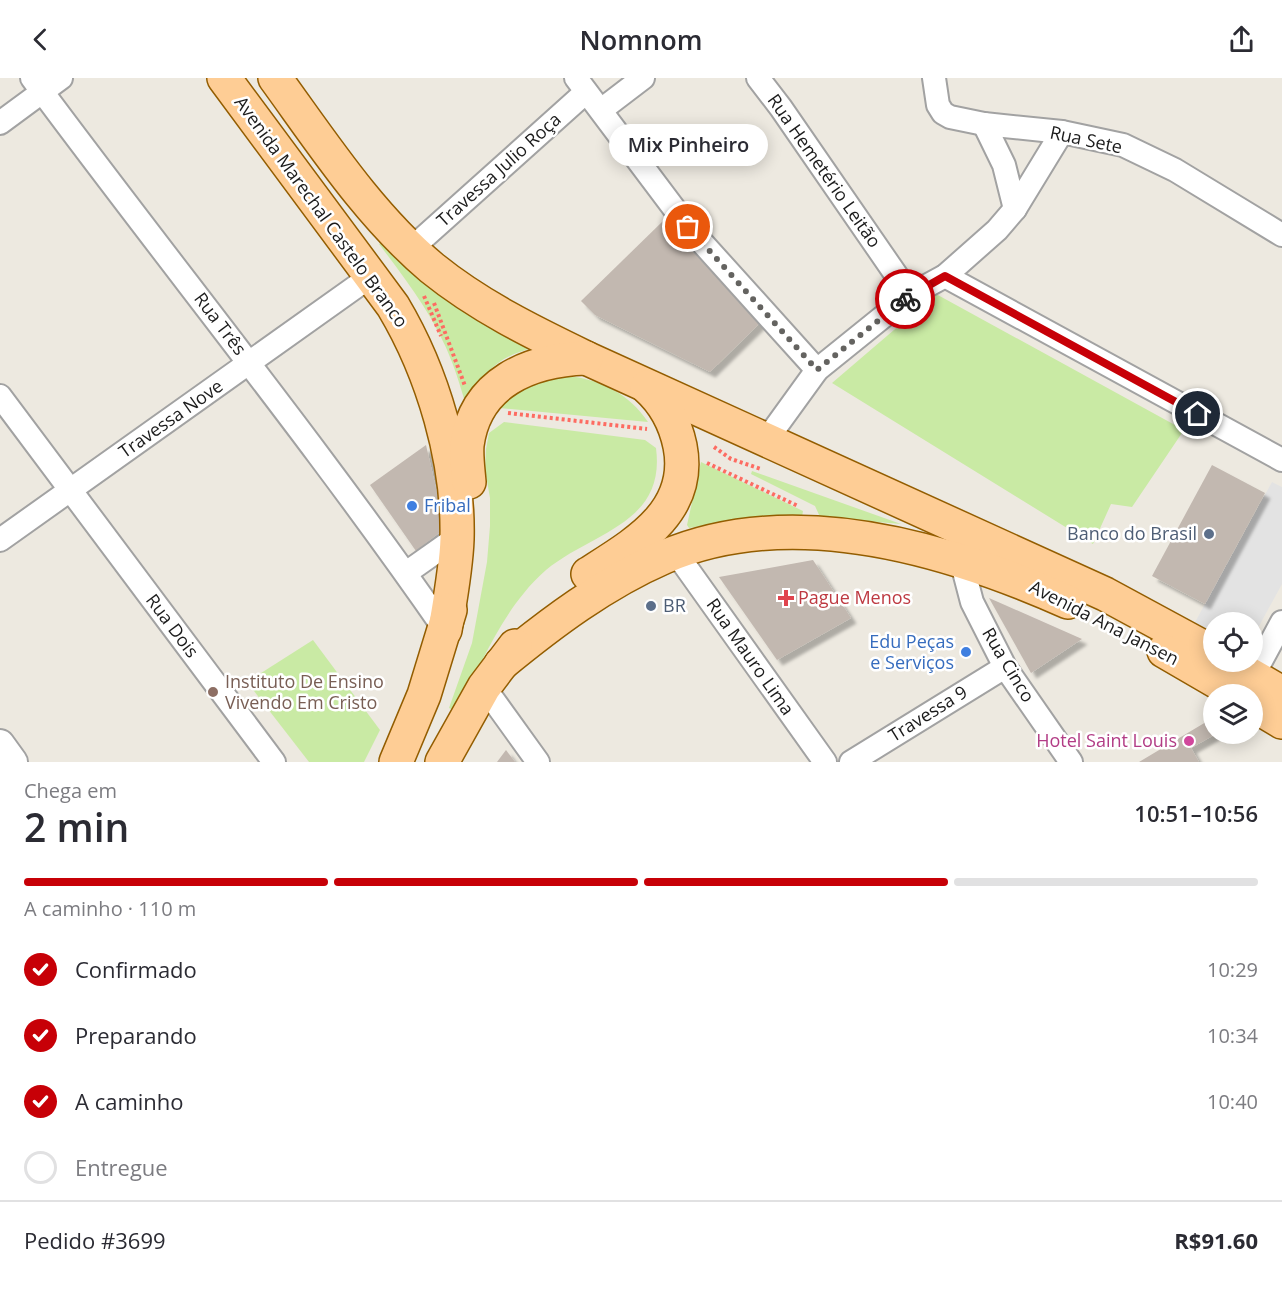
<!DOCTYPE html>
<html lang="pt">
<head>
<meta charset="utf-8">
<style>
	body { margin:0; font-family:"Open Sans",sans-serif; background:#f2f2f3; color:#2b2b33; height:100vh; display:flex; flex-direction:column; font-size:22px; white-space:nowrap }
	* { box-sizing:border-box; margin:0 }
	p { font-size:20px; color:#7c7c81 }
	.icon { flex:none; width:33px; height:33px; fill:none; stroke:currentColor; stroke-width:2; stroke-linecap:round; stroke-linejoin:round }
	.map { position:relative; height:684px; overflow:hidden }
	.details { display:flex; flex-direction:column; background:#fff; flex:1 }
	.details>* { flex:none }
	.buttons { position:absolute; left:1203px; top:534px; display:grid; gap:12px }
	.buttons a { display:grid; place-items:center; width:60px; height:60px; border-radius:50%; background:#fff; box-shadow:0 3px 15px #0003; font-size:30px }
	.pin { position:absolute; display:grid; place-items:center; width:51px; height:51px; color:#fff; margin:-26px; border:3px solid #fff; border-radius:50%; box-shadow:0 2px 6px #0007 }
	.courier { position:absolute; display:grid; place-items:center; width:60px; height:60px; margin:-30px; border:4px solid #c70007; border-radius:50%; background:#fff; color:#222; box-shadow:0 2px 8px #0007 }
	.bubble { position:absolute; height:42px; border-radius:21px; background:#fff; box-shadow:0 3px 15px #0003; font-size:20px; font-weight:600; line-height:42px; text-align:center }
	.overview em { font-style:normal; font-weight:600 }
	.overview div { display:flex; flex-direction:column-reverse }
	.overview { display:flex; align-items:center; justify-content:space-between; height:102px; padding:0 24px }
	h1 { font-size:39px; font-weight:600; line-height:45px }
	.bar { display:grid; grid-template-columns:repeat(4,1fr); gap:9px 6px; align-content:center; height:72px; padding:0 24px }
	.bar i { height:8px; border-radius:4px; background:#e1e1e2 }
	.bar .current { background:#c70007 }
	.bar p { grid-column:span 4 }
	.line { display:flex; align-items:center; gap:15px; padding:0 24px; border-top:2px solid #e1e1e2 }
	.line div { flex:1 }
	ol { padding:0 24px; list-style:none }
	li { display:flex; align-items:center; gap:18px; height:66px }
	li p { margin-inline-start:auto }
	li .icon { padding:6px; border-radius:50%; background:#c70007; color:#fff; stroke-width:4 }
	li:last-child { color:#7c7c81 }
	li i { width:33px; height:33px; border:3px solid #e1e1e2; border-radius:50% }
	header { display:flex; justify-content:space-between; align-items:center; height:78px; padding:0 24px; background:#fff; font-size:27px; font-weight:600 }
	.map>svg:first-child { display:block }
	.grass { fill:#c9eaa4 }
	.parking { fill:#e3e3e3 }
	.building { fill:#c2b8b0; filter:url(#shadow) }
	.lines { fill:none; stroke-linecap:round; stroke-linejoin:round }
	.minor-casing { stroke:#a2a2a2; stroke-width:26 }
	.tertiary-casing { stroke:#a2a2a2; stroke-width:32 }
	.primary-casing { stroke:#935d00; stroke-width:36 }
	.path { stroke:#fd6c62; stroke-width:4; stroke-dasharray:3 3; stroke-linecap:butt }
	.minor { stroke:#fff; stroke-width:22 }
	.tertiary { stroke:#fff; stroke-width:28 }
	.primary { stroke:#fecd95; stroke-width:33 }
	.done { stroke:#646360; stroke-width:6; stroke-dasharray:0 10.8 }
	.route { stroke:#c70007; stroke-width:8 }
	.shop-dot { fill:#3f7fe0; stroke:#fff; stroke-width:2 }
	.service-dot { fill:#5c6f8a; stroke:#fff; stroke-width:2 }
	.health-dot { fill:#e0444e; stroke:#fff; stroke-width:2 }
	.education-dot { fill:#8d6e63; stroke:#fff; stroke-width:2 }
	.hotel-dot { fill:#d1479c; stroke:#fff; stroke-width:2 }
	.labels { text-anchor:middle; stroke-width:5; stroke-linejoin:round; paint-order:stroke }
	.street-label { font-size:18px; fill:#1b1b1b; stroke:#fff }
	.shop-label { font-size:18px; fill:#366cbe; stroke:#fff; text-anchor:start }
	.service-label { font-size:18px; fill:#4e5e75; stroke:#fff; text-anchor:end }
	.health-label { font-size:18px; fill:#be3a42; stroke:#fff; text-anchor:start }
	.education-label { font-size:18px; fill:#785e54; stroke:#fff; text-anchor:start }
	.hotel-label { font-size:18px; fill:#b23c85; stroke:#fff; text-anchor:end }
</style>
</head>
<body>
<header><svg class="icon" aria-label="back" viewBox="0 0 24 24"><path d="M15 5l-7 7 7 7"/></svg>Nomnom<svg class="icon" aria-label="share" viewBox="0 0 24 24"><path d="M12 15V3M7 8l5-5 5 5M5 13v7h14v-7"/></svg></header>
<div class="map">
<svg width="1282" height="684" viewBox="0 0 1282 684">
	<defs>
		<filter id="shadow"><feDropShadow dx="5.5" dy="5.5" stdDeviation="1.5" flood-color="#0004"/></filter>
	</defs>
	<rect width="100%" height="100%" fill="#ede9e0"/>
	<g class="grass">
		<path d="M385,162L533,270C498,278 484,295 465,324C461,311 457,297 452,284C436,241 407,203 379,166Z"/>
		<path d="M936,216L1184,352L1132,429L1111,426L1093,466L832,305Z"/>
		<path d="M570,298C603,303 629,316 648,344L499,330L514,315L528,305Z"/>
		<path d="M504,344L645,362L656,370C666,446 592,454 546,492C538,499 530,507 524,515C495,550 477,594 457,634L449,630L472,565L487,484L490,448V420L485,391L486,371L489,355Z"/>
		<path d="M701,384L803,433L802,439L722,444L689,450L687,447Z"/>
		<path d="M752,393L901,446L820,439L815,428L751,396Z"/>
		<path d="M313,562L380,652L364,684H309L247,604Z"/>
	</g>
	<path class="parking" d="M1272,404L1282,409V506L1253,559L1252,544H1214L1213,557L1194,546Z"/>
	<g class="building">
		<path d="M663,143L761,244L710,294L595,237L581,223Z"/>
		<path d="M426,367L445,450L416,473L370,407Z"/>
		<path d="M1212,387L1265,415L1205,526L1152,498Z"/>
		<path d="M813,482L851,540L777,582L719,499Z"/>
		<path d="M989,520L1082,561L1031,595Z"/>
		<path d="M1206,644L1214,649V657L1191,670L1199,684H1139Z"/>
		<path d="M506,672L515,684H497Z"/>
	</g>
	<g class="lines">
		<defs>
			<g id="minor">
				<path d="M32,0C169,185 314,363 445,552"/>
				<path d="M576,0L688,149L817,292"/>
				<path d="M758,0L781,30L910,217"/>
				<path d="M934,0L938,27L943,35L950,39L984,46L1062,54L1123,67L1175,92L1282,157"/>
				<path d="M601,32L643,0"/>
				<path d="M0,45L61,0"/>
				<path d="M984,46L1004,87L1015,131"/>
				<path d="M411,171L586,14"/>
				<path d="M945,198L1282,382"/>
				<path d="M0,318L274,684"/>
				<path d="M767,361L817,292L910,217L945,198L997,152L1015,131L1062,54"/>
				<path d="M0,462L371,198"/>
				<path d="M676,475L825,684"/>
				<path d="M961,482L972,524L1005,589L1071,684"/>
				<path d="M406,495L457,459"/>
				<path d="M1253,598L1282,544"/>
				<path d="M484,609L538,684"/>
				<path d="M851,684L1005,589"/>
			</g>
			<path id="tertiary" d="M0,666L13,684"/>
			<g id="primary">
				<path d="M224,0L393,228C433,295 459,383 457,461C456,491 450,522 445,552"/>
				<path d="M275,0C323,66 369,137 432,190C479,228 532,254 586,280L1105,516L1214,575"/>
				<path d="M469,404C468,392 466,379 467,367C475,304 530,282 586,280"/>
				<path d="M588,496C635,466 693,434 680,368C675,344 665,325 647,309"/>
				<path d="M1164,573L1238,616"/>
				<path d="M1228,584L1282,615"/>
				<path d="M501,586C551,545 604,505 664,479C792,424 947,470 1068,524"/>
				<path d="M1252,626L1282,644"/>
				<path d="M396,684L424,617L450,532"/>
				<path d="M442,684L484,609L515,568"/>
			</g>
		</defs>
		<use href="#minor" class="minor-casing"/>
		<use href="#tertiary" class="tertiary-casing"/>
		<use href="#primary" class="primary-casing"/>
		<g class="path">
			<path d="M424,218L441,258"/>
			<path d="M434,225L465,308"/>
			<path d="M508,335L647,351"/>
			<path d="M714,369L731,381L761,391"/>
			<path d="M707,385L798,428"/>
		</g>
		<use href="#minor" class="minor"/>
		<use href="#tertiary" class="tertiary"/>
		<use href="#primary" class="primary"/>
	</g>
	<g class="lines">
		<path class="done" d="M688,149L817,292L905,221"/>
		<path class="route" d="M905,221L945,198L1198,336"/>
	</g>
	<g class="shop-dot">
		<circle cx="412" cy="428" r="6"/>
		<circle cx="966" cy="574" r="6"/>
	</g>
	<g class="service-dot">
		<circle cx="1209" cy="456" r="6"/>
		<circle cx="651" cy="528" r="6"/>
	</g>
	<path class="health-dot" d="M783 511h6v6h6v6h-6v6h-6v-6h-6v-6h6z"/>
	<circle class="education-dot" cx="213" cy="614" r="6"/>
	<circle class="hotel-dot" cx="1189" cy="663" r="6"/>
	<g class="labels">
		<g class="street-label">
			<text transform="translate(1086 62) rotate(12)" y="6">Rua Sete</text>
			<text transform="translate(499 92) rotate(-42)" y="6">Travessa Julio Roça</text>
			<text transform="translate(824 93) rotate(55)" y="6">Rua Hemetério Leitão</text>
			<text transform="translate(321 134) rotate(54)" y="6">Avenida Marechal Castelo Branco</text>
			<text transform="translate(220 246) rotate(53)" y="6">Rua Três</text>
			<text transform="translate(171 341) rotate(-35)" y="6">Travessa Nove</text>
			<text transform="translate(1104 545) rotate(27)" y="6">Avenida Ana Jansen</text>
			<text transform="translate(172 548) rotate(53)" y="6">Rua Dois</text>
			<text transform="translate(750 579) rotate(55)" y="6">Rua Mauro Lima</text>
			<text transform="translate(1008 587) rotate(59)" y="6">Rua Cinco</text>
			<text transform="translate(928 636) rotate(-32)" y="6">Travessa 9</text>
		</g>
		<g class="shop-label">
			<text x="424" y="434">Fribal</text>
			<text x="954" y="570" text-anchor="end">Edu Peças<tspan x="954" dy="21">e Serviços</tspan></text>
		</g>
		<g class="service-label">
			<text x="1197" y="462">Banco do Brasil</text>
			<text x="663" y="534" text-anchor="start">BR</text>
		</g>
		<g class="health-label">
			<text x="798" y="526">Pague Menos</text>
		</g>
		<g class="education-label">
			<text x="225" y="610">Instituto De Ensino<tspan x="225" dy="21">Vivendo Em Cristo</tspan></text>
		</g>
		<g class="hotel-label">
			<text x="1177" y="669">Hotel Saint Louis</text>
		</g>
	</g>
</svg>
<div class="buttons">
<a><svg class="icon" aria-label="locate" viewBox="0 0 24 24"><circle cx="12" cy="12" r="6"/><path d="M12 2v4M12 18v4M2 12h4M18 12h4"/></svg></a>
<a><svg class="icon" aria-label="layers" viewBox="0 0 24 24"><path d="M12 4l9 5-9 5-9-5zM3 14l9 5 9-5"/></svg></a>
</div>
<div class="pin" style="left:688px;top:149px;background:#ea580c"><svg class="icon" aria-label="bag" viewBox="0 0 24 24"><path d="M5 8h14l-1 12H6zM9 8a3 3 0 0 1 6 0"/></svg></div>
<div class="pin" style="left:1198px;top:336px;background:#1f2937"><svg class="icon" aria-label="home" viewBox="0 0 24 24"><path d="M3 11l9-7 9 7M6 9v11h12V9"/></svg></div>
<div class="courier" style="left:905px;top:221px"><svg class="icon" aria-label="bike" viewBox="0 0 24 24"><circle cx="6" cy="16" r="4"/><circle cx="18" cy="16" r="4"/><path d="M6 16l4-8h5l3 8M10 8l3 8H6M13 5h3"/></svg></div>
<div class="bubble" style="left:609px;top:46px;width:159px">Mix Pinheiro</div>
</div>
<section class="details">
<div class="overview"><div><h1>2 min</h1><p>Chega em</p></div><em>10:51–10:56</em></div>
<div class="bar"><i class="current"></i><i class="current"></i><i class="current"></i><i></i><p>A caminho · 110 m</p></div>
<ol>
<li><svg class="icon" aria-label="check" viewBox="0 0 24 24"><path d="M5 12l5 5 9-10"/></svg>Confirmado<p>10:29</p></li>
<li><svg class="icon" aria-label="check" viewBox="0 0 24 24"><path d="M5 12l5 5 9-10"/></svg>Preparando<p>10:34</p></li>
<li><svg class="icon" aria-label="check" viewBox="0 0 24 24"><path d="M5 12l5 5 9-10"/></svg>A caminho<p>10:40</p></li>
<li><i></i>Entregue</li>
</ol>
<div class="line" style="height:78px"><div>Pedido #3699</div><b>R$91.60</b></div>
</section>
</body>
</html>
